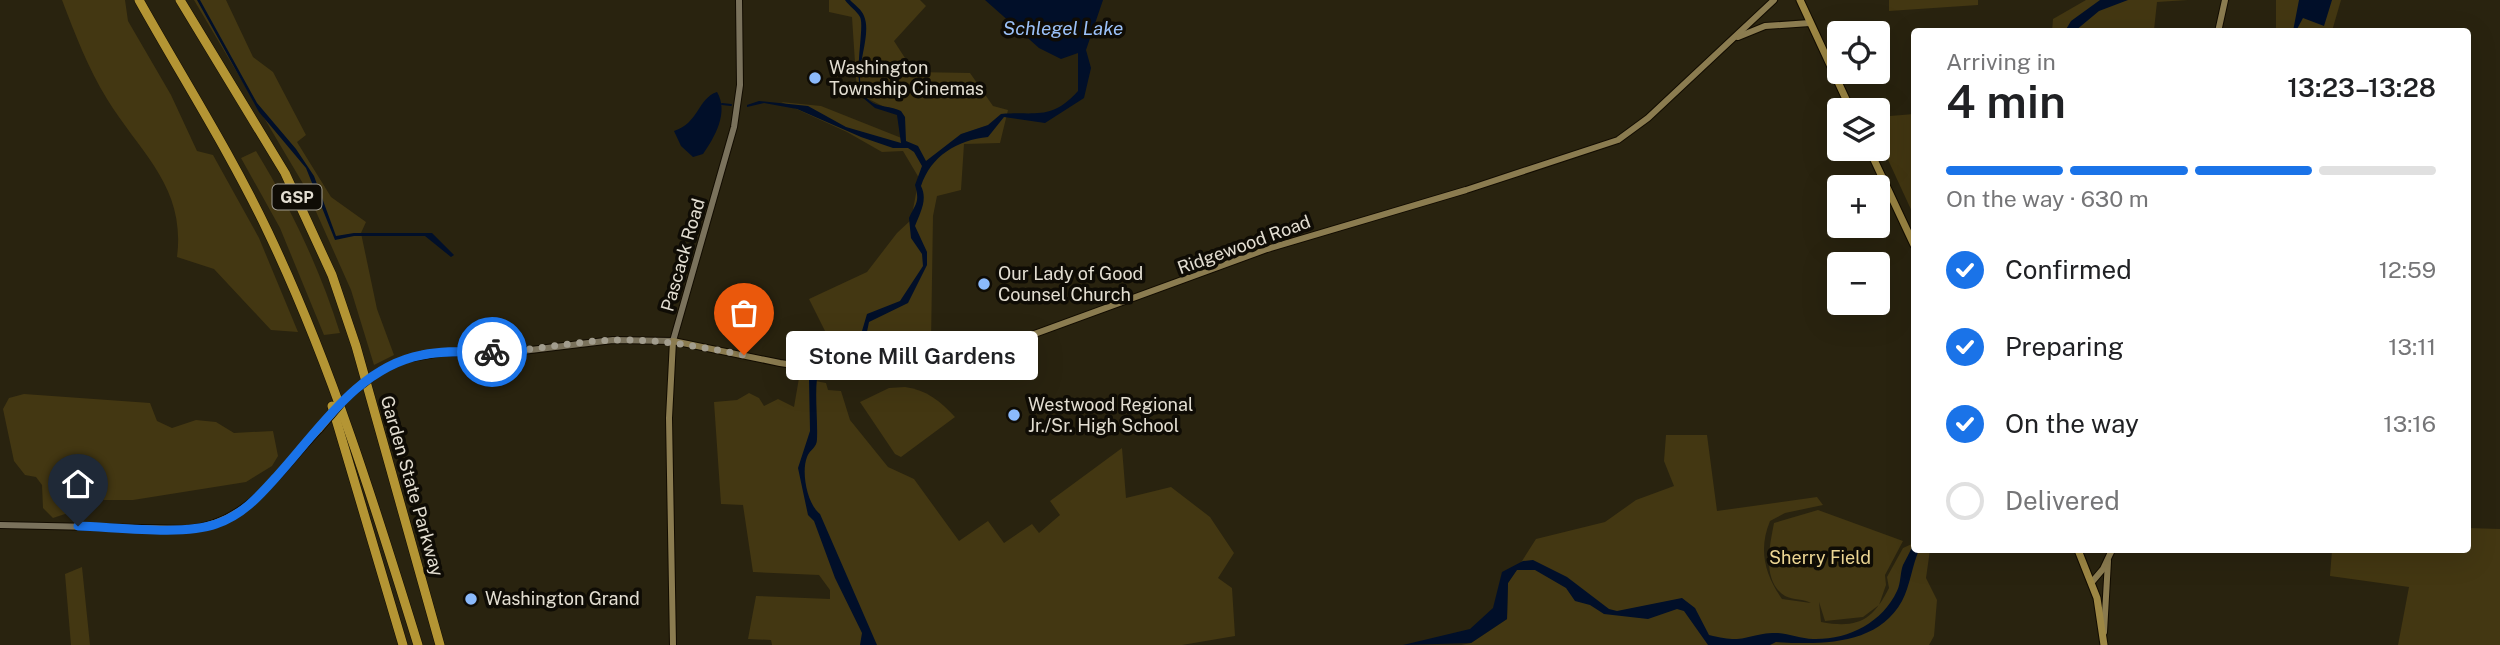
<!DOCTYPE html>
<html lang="en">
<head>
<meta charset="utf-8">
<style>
	body { margin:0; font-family:"Public Sans",sans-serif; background:#f2f2f2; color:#202124; height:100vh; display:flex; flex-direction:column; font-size:26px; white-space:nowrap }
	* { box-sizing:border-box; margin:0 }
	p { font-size:23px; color:#757577 }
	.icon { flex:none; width:38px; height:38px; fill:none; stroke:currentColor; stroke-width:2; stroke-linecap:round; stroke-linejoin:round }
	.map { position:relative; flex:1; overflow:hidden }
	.sheet { position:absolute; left:1911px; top:28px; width:560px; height:525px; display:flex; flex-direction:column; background:#fff; border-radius:7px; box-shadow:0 7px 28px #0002 }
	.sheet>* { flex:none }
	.controls { position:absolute; left:1827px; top:21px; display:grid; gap:14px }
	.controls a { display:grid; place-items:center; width:63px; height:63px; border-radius:7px; background:#fff; box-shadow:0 7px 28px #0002; font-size:35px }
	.pin { position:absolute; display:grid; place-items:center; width:60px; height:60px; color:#fff; margin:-72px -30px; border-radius:50% 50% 50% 0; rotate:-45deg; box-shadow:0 0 7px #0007 }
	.pin .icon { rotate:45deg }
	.courier { position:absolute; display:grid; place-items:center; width:70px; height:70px; margin:-35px; border:5px solid #1a73e8; border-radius:50%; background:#fff; color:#222; box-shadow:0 2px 9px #0007 }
	.bubble { position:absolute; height:49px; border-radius:7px; background:#fff; box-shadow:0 7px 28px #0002; font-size:23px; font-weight:600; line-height:49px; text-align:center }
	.overview em { font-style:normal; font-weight:600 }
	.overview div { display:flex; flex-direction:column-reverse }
	.overview { display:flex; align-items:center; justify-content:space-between; height:119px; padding:0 35px }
	h1 { font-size:46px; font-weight:600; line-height:52px }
	.bar { display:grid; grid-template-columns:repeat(4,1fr); gap:10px 7px; align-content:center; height:84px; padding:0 35px }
	.bar i { height:9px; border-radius:5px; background:#e0e0e0 }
	.bar .active { background:#1a73e8 }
	.bar p { grid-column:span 4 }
	ol { padding:0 35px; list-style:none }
	li { display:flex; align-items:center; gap:21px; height:77px }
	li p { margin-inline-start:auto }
	li .icon { padding:7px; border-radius:50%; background:#1a73e8; color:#fff; stroke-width:4 }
	li:last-child { color:#757577 }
	li i { width:38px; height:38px; border:4px solid #e0e0e0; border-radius:50% }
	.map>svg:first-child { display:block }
	.green { fill:#433712 }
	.water { fill:#010f29 }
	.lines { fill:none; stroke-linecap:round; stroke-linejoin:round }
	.stream { stroke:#010f29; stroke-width:2 }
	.tertiary-casing { stroke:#120c00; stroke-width:8 }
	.secondary-casing { stroke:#120c00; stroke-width:8 }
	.primary-casing { stroke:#120c00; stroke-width:9 }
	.motorway-casing { stroke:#120c00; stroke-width:10 }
	.tertiary { stroke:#7a725c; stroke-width:6 }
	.secondary { stroke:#8b7c50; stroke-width:6 }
	.primary { stroke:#9d8744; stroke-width:7 }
	.motorway { stroke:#b49534; stroke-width:9 }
	.tertiary-bridge-casing { stroke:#120c00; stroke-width:8; stroke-linecap:butt }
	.tertiary-bridge { stroke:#7a725c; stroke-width:6 }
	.done { stroke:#a29d8e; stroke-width:7; stroke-dasharray:0 12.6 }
	.route { stroke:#1a73e8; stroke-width:9 }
	.poi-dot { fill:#8bbafc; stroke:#0f0c05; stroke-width:2.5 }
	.labels { text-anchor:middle; stroke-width:7; stroke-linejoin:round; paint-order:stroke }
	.shield { fill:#0f0c05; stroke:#a39f94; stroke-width:2 }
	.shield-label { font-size:16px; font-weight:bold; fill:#e3ded2 }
	.poi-label { font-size:18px; fill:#e3ded2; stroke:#0f0c05; text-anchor:start }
	.street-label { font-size:18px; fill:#e3ded2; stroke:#0f0c05 }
	.park-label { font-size:18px; fill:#edd693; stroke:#0f0c05 }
	.water-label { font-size:19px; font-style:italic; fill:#9bc1f8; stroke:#0f0c05 }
</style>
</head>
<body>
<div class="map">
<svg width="2500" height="645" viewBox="0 0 2500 645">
	<rect width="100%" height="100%" fill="#29230f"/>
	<g class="green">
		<path d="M62,0H125L128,21L171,95L197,151L213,155L259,238L298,332L271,330L214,269L177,257C186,187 141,154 107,99C88,68 75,34 62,0Z"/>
		<path d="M194,0H226L253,57L273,72L306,135L297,142L331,197L366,222L361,233L377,309L394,355L374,365L351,290L305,187Z"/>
		<path d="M829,0H920L926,6L894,41L914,72L970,73L993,106L1008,110L1000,143L964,144L961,190L937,196L933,216L931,343L963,338L965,345C914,363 872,367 819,357L829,339L809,299L867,272L897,233L911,220L919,178L903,151L882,152L847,132L781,102L821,106L904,139L900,115L857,93L852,17L829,12Z"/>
		<path d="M1889,0H1978V5L1889,11Z"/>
		<path d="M2086,0H2188L2157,2L2154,30L2052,32L2053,19Z"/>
		<path d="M2276,0H2341L2332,31L2276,32Z"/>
		<path d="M1914,114V216L1878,138V117Z"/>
		<path d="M256,151C291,208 320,269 340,333L324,335L280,228L241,158Z"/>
		<path d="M799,378L826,383L828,390L841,391L850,420L888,467L914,479L959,541L988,521L1004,543L1032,524L1039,533L1060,515L1050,501L1122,448L1126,498L1171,487L1210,517L1234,553L1218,578L1232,588L1235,636L1182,645H772L771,640L748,639L756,596L830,599V590L819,575L753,572L743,505L721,504L714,402L737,400L749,393L759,398L764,406L778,399L794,407Z"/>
		<path d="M905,387C927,390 940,401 955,417L901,457L895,454L860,402L889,388Z"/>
		<path d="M24,394L150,403L157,421L172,428L196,420L216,422L234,433L273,431L278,456L272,466L246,482L133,500H90L80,509L53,518L43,508L42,485L36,477L25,475L14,461L3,409L9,398Z"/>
		<path d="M1666,435H1707L1717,511L1817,497L1823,505L1785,513L1770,521C1758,550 1765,575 1782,599L1811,603C1804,599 1793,600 1785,596C1761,581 1770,545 1774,523L1818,510L1903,541L1885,575L1886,585L1879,605L1863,617L1825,621L1819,602L1821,622C1858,629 1873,620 1889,588L1887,577L1903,548L1914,543V550H1930L1926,578L1937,600L1934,636L1929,645H1461L1471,643L1507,619L1508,583L1536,539L1605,522L1636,500L1674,486L1664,461Z"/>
		<path d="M2468,528L2500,529V645H2398L2409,587L2330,576L2332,550H2468Z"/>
		<path d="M82,567L90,645H71L65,574Z"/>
	</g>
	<g class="water">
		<path d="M197,0H200L257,103L296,149L314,176L336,236L354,233H432L454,255L451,257L425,236H354L335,240L306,168L259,112Z"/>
		<path d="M845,0H850C855,5 862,10 864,16C874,39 846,82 870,101C877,107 892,106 901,111L905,117L906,141L918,146L926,161L961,134L988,125L1001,114C1036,111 1051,121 1078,91V53L1061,59L1039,48L985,0H1103L1086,50L1091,68L1084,98L1045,123L1004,117L988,137C957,140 931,156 921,186C928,200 920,213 915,226L927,252V265L908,303L869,322L863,351C848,356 834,355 820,362C813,387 818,413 817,439C817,448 810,449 807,457C801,472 807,504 820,514L877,645H860L862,633L835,578L814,521L808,515L798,468L810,431L809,379L815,356L827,350L857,348L867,314L900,301L923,266L922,254L911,238L909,218C916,203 920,202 915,185L922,166L914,152L908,148H893L861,137L797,109L764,103L747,107V105L759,101L808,106L846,127L901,143L897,115L875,108L862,97C853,74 865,26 860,17C857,11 849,6 845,0Z"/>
		<path d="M2100,0H2128L2099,11L2075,31H2065L2071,21Z"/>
		<path d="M2299,0H2332L2324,26L2303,18L2296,31H2293Z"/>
		<path d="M717,92C729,112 715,137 703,154L693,157L681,146L674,131C699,123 698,98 717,92Z"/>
		<path d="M1914,541V550H1919C1912,566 1910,586 1902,601C1878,645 1822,645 1776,642L1770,645H1708L1684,611L1677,609L1648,619L1604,614L1590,605L1575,601L1566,588L1535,570H1517L1508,583L1507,619L1471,643L1403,645L1470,629L1493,608L1502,572L1523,561L1533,560L1567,577L1609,609L1617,611L1682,598L1695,608L1709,635C1747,645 1747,633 1776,633C1788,633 1801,639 1813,639C1848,640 1882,623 1897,591C1901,583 1900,573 1903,565C1907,557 1912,549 1914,541Z"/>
	</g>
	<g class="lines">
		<path class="stream" d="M722,104L731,105"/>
		<defs>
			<g id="tertiary">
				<path d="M380,371L406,359L440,353L514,352L613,340L673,341L734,127L740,85L739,0"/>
				<path d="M0,525L187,529C249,524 280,470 320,429"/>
			</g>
			<g id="secondary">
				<path d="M2218,32L2225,0"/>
				<path d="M1738,37L1765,26L1810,23"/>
				<path d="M2092,582L2103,569L2112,550"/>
				<path d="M2104,632L2108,561"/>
				<path d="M673,645L669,418L673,341L780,363L854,374H903L966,359L1267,249L1466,190L1618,140L1648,118L1774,0"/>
			</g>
			<g id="primary">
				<path d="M1800,0L1851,110"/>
				<path d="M1869,149L1914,245"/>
				<path d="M2078,550L2097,598L2104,645"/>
			</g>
			<g id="motorway">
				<path d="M139,0C182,77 230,152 268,232C331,364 375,506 418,645"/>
				<path d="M180,0L285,173L332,275L356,346L440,645"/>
				<path d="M332,406L403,645"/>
			</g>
		</defs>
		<use href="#tertiary" class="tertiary-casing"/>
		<use href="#secondary" class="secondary-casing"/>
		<use href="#primary" class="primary-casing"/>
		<use href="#motorway" class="motorway-casing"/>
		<use href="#tertiary" class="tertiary"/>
		<use href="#secondary" class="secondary"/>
		<use href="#primary" class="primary"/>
		<use href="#motorway" class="motorway"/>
		<defs>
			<path id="tertiary-bridge" d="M320,429L348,396L380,371"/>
		</defs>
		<use href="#tertiary-bridge" class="tertiary-bridge-casing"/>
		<use href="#tertiary-bridge" class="tertiary-bridge"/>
	</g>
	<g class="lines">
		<path class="done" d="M492,352C533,351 574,341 615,340C660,339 701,347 744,355"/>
		<path class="route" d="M78,526C115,527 183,536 216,524C243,515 260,495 278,475C319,430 358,367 422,355C445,350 469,352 492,352"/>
	</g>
	<g class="poi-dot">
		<circle cx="815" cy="78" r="7"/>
		<circle cx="984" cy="284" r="7"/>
		<circle cx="1014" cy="415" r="7"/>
		<circle cx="471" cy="599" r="7"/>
	</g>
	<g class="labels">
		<rect class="shield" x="272.5" y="184.5" width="49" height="25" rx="5"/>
		<g class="shield-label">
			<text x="297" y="203">GSP</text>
		</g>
		<g class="poi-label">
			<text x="829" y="74">Washington<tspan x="829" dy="21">Township Cinemas</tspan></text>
			<text x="998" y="280">Our Lady of Good<tspan x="998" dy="21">Counsel Church</tspan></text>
			<text x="1028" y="411">Westwood Regional<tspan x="1028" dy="21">Jr./Sr. High School</tspan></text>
			<text x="485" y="605">Washington Grand</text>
		</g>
		<g class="street-label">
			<text transform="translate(1244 245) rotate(-20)" y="6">Ridgewood Road</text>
			<text transform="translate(683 255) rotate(-74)" y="6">Pascack Road</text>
			<text transform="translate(412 486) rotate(74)" y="6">Garden State Parkway</text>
		</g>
		<g class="park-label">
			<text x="1820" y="564">Sherry Field</text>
		</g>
		<g class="water-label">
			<text x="1063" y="35">Schlegel Lake</text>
		</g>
	</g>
</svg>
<div class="controls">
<a><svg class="icon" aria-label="locate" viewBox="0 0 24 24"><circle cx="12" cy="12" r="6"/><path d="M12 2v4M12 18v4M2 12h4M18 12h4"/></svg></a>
<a><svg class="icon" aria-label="layers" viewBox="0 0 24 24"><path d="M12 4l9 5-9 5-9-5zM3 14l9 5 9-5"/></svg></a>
<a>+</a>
<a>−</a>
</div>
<div class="pin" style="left:744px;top:355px;background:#ea580c"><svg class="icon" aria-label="bag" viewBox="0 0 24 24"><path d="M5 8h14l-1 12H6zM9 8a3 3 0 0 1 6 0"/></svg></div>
<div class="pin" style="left:78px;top:526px;background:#1f2937"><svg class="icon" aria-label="home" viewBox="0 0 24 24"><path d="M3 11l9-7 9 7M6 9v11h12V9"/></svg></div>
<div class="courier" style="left:492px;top:352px"><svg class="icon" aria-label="bike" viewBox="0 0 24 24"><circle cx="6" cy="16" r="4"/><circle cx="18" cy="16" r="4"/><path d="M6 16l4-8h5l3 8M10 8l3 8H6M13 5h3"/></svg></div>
<div class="bubble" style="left:786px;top:331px;width:252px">Stone Mill Gardens</div>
<section class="sheet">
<div class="overview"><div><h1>4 min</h1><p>Arriving in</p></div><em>13:23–13:28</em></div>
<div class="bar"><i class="active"></i><i class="active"></i><i class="active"></i><i></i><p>On the way · 630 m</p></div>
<ol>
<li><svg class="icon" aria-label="check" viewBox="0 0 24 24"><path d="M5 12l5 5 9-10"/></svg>Confirmed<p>12:59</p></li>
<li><svg class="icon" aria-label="check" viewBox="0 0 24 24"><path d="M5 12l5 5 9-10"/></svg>Preparing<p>13:11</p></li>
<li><svg class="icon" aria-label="check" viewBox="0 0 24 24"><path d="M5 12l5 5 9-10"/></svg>On the way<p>13:16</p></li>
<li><i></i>Delivered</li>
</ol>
</section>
</div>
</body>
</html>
